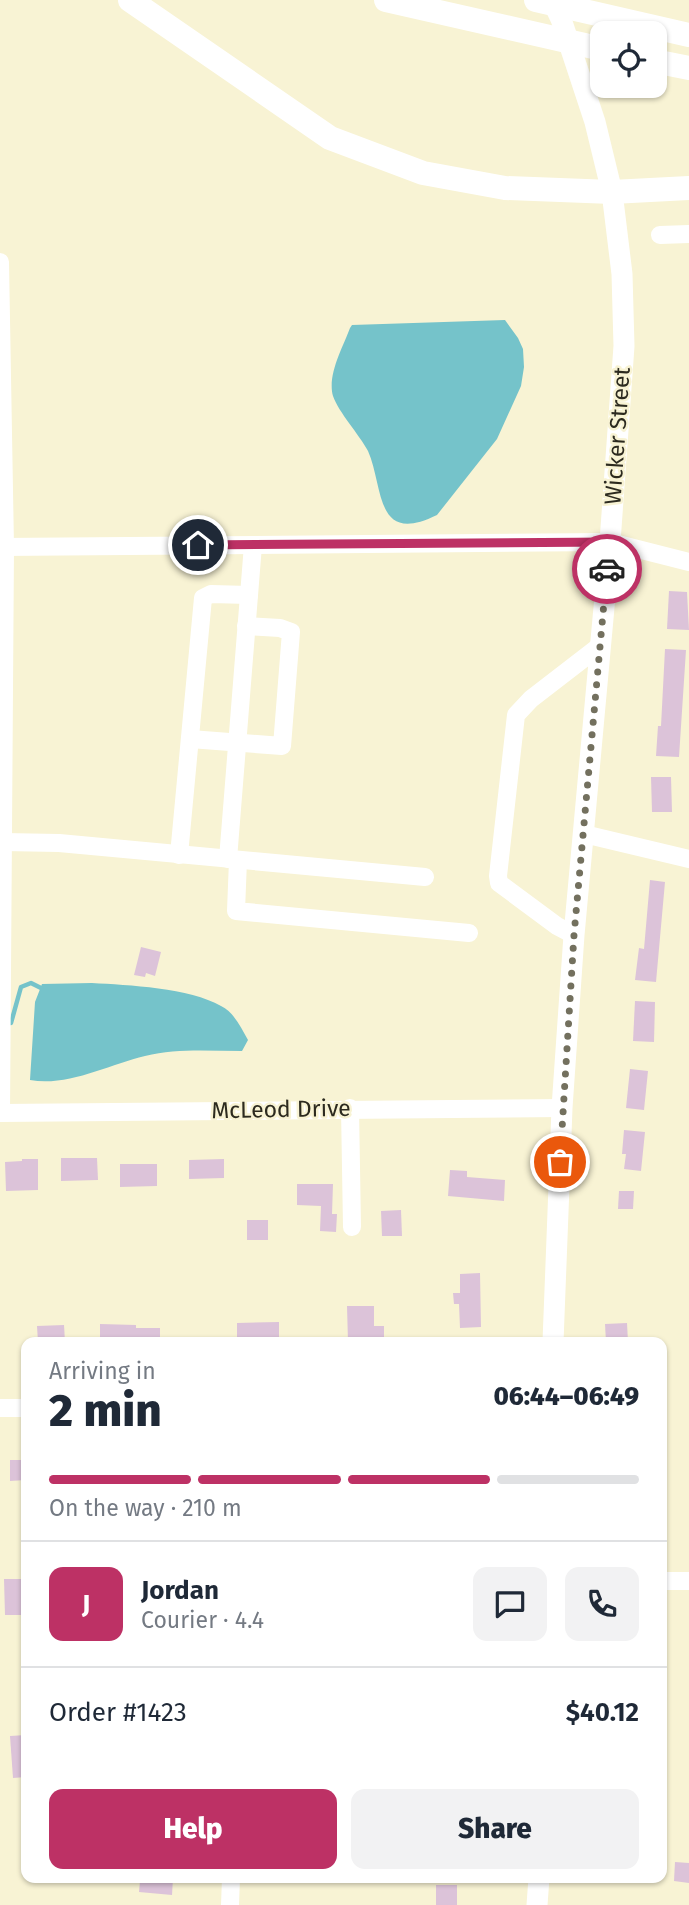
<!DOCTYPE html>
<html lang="en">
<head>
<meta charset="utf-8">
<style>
	body { margin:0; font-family:"Fira Sans",sans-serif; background:#f2f2f3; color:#1f2937; height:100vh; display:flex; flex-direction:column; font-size:26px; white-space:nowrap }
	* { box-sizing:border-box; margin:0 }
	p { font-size:23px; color:#747a83 }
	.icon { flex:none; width:38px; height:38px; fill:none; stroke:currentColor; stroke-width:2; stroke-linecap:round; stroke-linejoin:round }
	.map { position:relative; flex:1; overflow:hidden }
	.sheet { position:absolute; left:21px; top:1337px; width:646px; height:546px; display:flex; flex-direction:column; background:#fff; border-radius:14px; box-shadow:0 2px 5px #0004 }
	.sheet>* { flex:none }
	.fabs { position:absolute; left:590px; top:21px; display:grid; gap:14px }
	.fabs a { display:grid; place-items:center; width:77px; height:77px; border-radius:14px; background:#fff; box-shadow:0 2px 5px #0004; font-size:35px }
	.pin { position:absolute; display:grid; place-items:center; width:60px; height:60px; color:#fff; margin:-30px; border:4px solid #fff; border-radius:50%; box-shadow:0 2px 7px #0007 }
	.courier { position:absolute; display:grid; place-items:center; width:70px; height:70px; margin:-35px; border:5px solid #bd3165; border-radius:50%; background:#fff; color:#222; box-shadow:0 2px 9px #0007 }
	.summary em { font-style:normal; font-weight:800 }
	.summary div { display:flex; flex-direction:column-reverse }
	.summary { display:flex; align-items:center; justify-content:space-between; height:119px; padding:0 28px }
	h1 { font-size:46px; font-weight:800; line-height:52px }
	.bar { display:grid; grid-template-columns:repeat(4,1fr); gap:10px 7px; align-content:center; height:84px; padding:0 28px }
	.bar i { height:9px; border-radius:5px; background:#e0e1e3 }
	.bar .current { background:#bd3165 }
	.bar p { grid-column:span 4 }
	.line { display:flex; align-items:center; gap:18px; padding:0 28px; border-top:2px solid #e0e1e3 }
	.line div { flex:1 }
	.round { display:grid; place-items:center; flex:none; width:74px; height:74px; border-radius:14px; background:#f2f2f3 }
	.cta { display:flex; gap:14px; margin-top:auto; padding:14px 28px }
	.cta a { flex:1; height:80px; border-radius:14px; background:#bd3165; color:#fff; font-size:28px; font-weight:800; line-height:80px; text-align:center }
	.cta a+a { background:#f2f2f3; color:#1f2937 }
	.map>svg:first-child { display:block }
	.water { fill:#75c3ca }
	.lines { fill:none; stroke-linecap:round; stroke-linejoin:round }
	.stream { stroke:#75c3ca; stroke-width:4.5 }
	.building { fill:#dcc3d9 }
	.minor { stroke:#fff; stroke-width:18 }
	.major { stroke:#fff; stroke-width:21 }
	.highway { stroke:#fff; stroke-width:24 }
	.done { stroke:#73705e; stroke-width:7; stroke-dasharray:0 12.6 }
	.route { stroke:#bd3165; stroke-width:9 }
	.labels { text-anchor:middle; stroke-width:5; stroke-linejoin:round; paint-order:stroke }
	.street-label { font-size:23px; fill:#2c2a1f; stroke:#f8f3d4 }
</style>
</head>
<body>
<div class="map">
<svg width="689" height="1905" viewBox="0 0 689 1905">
	<rect width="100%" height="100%" fill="#f8f3d4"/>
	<g class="water">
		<path d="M505,320L518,338L523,349L524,367L521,386L497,439L437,515C374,546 384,487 368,451C359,434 339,413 333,396C327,375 343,347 350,328L352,325Z"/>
		<path d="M92,983C128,985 190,988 221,1006C234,1012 241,1028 248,1040L242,1051C209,1051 177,1048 145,1056C108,1065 67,1087 30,1080L35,1002L42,984Z"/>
	</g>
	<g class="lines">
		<path class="stream" d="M5,1023H11L21,987L31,983L41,988"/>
	</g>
	<g class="building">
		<path d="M669,591L687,592L689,630L667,629Z"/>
		<path d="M665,649L686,650L679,757L656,756L658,726H661Z"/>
		<path d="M651,777H671L672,812H652Z"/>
		<path d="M650,880L665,882L656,982L635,980L639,948L644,949Z"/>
		<path d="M141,947L161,952L155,976L146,973L145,977L134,975Z"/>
		<path d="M635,1001L655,1002L654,1042L633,1041Z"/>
		<path d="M630,1069L648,1071L644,1110L626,1108Z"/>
		<path d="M624,1130L645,1132L641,1171L624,1169L626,1154H622Z"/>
		<path d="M61,1158H97L98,1180L61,1181Z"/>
		<path d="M22,1159H38V1190L6,1191L5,1162L22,1161Z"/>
		<path d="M224,1159V1178L189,1179V1160Z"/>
		<path d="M120,1164H157V1186L120,1187Z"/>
		<path d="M450,1170L467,1171V1177L505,1180L504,1201L448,1196Z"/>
		<path d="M297,1184H333L332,1214H337L336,1232L320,1231L321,1206L297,1205Z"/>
		<path d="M619,1191H634L633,1209H618Z"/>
		<path d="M401,1210L402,1236H382L381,1211Z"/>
		<rect x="247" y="1220" width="21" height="20"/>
		<path d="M480,1273L481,1327L460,1328L459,1304H454L453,1293H460V1274Z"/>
		<path d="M347,1306H374V1326H384V1342H348Z"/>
		<path d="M279,1322V1342H237V1323Z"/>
		<path d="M627,1323L628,1342H606L605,1324Z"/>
		<path d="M100,1324L136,1325V1328H160V1342H100Z"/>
		<path d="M64,1325L65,1342H38L37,1326Z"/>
		<path d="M10,1460H26V1480L10,1481Z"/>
		<path d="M4,1579H26V1615H5Z"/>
		<path d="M26,1735V1777L13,1778L10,1736Z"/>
		<path d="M675,1862L689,1863V1883L674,1881Z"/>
		<path d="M150,1878H173L172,1895L139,1892L140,1881L149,1882Z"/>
		<rect x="436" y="1885" width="21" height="20"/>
	</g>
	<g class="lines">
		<g class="minor">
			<path d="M660,235L689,234"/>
			<path d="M0,262L5,547L1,1113"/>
			<path d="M0,547L610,542L689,562"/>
			<path d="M190,739L282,746L291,632L280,628L246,626"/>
			<path d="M584,834L689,859"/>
			<path d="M3,842L59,843L425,877"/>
			<path d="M179,855L203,598L211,594L249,595"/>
			<path d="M228,859L253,545"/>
			<path d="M238,860L236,911L469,933"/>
			<path d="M574,935L557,926L499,883L498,876L516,715L531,699L601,645"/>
			<path d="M350,1108L352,1227"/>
			<path d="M0,1113L562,1108"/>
			<path d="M0,1408H26"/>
			<path d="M662,1581H689"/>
			<path d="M230,1905L231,1878"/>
		</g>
		<g class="major">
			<path d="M552,0L561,19L595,122L612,192L622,274L624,346L610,542L574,935L562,1108L553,1342"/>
			<path d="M537,1905L539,1878"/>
		</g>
		<g class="highway">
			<path d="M130,0L330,138L423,173L505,188L612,192L689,188"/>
			<path d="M386,0L602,49"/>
			<path d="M536,0L689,35"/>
			<path d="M654,61L689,68"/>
		</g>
	</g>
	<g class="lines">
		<path class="done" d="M560,1162L574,935L607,569"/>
		<path class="route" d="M198,545L610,542L607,569"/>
	</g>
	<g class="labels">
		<g class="street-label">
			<text transform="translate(617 436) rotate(-86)" y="8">Wicker Street</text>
			<text transform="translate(281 1109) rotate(-1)" y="8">McLeod Drive</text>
		</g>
	</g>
</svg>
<div class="fabs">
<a><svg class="icon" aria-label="locate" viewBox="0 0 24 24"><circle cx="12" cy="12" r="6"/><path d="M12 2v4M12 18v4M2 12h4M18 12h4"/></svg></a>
</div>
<div class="pin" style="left:560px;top:1162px;background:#ea580c"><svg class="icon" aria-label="bag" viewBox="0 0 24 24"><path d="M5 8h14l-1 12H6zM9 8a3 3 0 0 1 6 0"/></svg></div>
<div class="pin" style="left:198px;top:545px;background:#1f2937"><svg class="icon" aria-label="home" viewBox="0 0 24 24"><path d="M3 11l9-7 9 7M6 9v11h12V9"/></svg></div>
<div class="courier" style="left:607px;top:569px"><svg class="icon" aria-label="car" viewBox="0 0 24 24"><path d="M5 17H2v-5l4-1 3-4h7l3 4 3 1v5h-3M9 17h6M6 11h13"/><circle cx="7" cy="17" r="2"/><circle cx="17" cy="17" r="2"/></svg></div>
<section class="sheet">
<div class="summary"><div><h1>2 min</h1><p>Arriving in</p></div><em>06:44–06:49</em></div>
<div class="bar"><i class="current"></i><i class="current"></i><i class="current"></i><i></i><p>On the way · 210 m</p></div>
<div class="line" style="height:126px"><b class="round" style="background:#bd3165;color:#fff">J</b><div><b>Jordan</b><p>Courier · 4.4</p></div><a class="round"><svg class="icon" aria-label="chat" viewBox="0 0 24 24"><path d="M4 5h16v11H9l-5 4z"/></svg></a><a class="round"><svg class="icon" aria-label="phone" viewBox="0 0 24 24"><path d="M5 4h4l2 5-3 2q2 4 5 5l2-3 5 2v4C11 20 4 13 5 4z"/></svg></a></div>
<div class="line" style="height:91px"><div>Order #1423</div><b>$40.12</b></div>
<div class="cta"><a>Help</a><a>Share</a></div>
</section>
</div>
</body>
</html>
